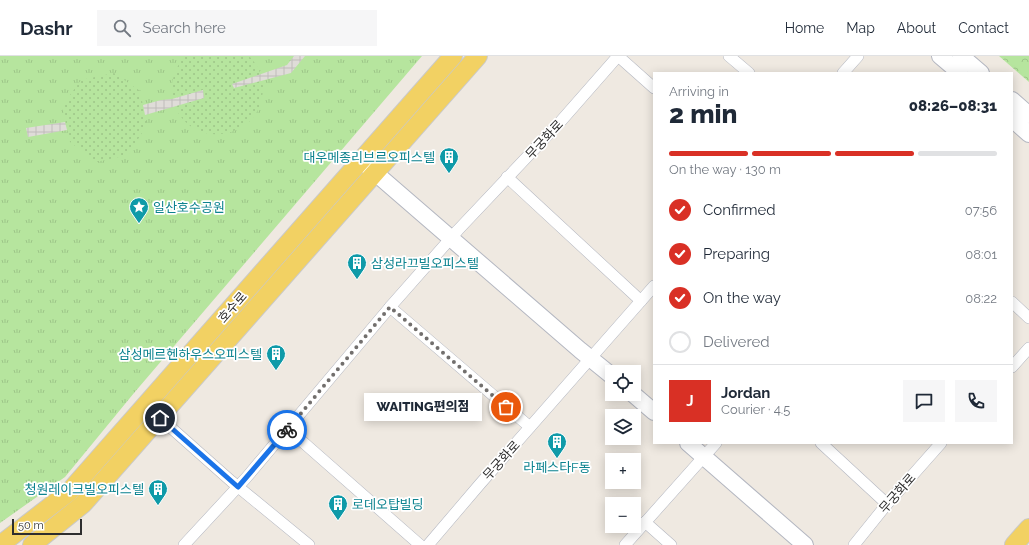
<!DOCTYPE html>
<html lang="en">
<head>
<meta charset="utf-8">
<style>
	body { margin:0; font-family:Raleway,"Noto Sans KR",sans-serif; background:#f6f6f7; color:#1f2937; height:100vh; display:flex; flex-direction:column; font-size:15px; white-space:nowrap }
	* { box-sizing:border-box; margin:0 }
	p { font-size:13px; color:#747a83 }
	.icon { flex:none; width:22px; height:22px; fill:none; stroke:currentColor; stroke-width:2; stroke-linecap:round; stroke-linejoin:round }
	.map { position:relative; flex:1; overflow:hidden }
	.sheet { position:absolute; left:653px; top:16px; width:360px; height:372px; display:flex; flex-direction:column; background:#fff; border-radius:0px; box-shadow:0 2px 10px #0003 }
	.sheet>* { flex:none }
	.controls { position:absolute; left:605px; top:309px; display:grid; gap:8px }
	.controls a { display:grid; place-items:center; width:36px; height:36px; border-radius:0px; background:#fff; box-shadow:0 2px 10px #0003; font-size:20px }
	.scale { position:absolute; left:12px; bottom:10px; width:70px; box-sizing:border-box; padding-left:4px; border:2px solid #2e2e2e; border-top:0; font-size:11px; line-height:14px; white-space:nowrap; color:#2e2e2e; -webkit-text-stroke:3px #fff; paint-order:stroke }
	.pin { position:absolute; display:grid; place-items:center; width:34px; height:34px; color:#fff; margin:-17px; border:2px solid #fff; border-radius:50%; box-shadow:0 1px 4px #0007 }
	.courier { position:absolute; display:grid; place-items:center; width:40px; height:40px; margin:-20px; border:3px solid #1a73e8; border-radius:50%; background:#fff; color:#222; box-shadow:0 1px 5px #0007 }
	.bubble { position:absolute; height:28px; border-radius:0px; background:#fff; box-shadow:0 2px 10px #0003; font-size:13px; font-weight:800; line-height:28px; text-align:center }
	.headline em { font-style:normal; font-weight:800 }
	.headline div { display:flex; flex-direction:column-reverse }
	.headline { display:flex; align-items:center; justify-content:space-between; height:68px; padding:0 16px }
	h1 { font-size:26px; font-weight:800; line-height:30px }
	.bar { display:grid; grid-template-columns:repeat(4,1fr); gap:6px 4px; align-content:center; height:48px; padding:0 16px }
	.bar i { height:5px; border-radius:3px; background:#e0e1e3 }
	.bar .active { background:#d93025 }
	.bar p { grid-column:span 4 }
	.line { display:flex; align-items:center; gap:10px; padding:0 16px; border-top:1px solid #e0e1e3 }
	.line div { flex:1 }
	.round { display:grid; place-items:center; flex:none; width:42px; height:42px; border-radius:0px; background:#f6f6f7 }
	ol { padding:0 16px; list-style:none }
	li { display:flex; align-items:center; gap:12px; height:44px }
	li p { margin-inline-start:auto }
	li .icon { padding:4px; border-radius:50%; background:#d93025; color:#fff; stroke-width:4 }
	li:last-child { color:#747a83 }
	li i { width:22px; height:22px; border:2px solid #e0e1e3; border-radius:50% }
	header { display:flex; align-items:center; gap:24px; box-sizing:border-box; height:56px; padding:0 20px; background:#fff; border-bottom:1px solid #e0e1e3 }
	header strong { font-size:19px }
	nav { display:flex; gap:22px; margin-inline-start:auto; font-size:14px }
	.search { width:280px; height:36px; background:#f6f6f7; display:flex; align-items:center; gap:10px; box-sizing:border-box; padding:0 14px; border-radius:0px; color:#747a83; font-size:15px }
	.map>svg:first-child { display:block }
	.forest { fill:url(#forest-crowns) }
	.park { fill:url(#park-tufts) }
	.garden { fill:url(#garden-dots) }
	.plaza { fill:url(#plaza-grid) }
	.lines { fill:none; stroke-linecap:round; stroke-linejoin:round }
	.minor-casing { stroke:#b4b7c1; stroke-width:12 }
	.secondary-casing { stroke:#b4b7c1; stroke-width:18 }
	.primary-casing { stroke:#c9c9c9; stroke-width:20 }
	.minor { stroke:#fff; stroke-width:11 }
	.secondary { stroke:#fff; stroke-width:16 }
	.primary { stroke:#f2d163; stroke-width:18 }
	.done { stroke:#726f6d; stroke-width:4; stroke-dasharray:0 7.2 }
	.route { stroke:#1a73e8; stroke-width:5 }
	.labels { text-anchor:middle; stroke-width:3.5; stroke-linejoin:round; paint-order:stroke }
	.street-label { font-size:13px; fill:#2e2e2e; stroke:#fff }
	.culture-label { font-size:13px; fill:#0d838f; stroke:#fff; text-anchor:end }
</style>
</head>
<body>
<header>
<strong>Dashr</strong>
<div class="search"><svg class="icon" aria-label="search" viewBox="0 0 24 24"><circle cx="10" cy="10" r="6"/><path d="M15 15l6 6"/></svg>Search here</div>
<nav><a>Home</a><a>Map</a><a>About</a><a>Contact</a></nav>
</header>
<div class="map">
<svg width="1029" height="489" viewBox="0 0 1029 489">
	<defs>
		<pattern id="forest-crowns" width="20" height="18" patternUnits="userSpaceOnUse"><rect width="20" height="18" fill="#b6e59e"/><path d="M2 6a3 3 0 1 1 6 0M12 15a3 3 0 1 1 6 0" fill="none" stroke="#9dc588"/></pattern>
		<pattern id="park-tufts" width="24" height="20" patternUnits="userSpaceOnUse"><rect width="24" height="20" fill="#b6e59e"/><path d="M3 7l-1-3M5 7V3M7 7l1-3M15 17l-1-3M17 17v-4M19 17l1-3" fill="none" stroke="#9dc588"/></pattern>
		<pattern id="garden-dots" width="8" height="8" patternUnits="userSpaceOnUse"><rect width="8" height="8" fill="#b6e59e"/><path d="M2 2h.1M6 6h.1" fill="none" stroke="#9dc588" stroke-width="1.8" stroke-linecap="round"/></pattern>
		<pattern id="plaza-grid" width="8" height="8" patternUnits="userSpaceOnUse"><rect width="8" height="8" fill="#dfdcd8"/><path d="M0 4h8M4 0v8" fill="none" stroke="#c0bdba"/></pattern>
	</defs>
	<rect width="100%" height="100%" fill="#efe9e1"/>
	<path class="forest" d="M999,0H1029V26Z"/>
	<path class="park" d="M0,0H422L134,337L65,421L0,467Z"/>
	<g class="garden">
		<path d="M185,0H249C261,12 266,28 261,45C258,58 249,69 236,74C188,94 151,39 185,0Z"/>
		<path d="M114,17L140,35L147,69L128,99L96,106L70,86L62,50L81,24Z"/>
	</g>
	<g class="plaza">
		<path d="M294,0H305L291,17L234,32L232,28L287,9Z"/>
		<path d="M203,34L204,42L145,59L143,49L161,44L172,43Z"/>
		<path d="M65,66L67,74L28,81L26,72Z"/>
	</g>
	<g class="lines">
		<defs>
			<g id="minor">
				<path d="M618,0L654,32"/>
				<path d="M729,0L749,17"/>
				<path d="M843,17L858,0"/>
				<path d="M507,121L641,245"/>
				<path d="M1012,246L1029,262"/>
				<path d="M390,251L530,371"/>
				<path d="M1012,311L1029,292"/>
				<path d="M160,362L231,425L309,489"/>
				<path d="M288,373L420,489"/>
				<path d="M821,387L887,448"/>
				<path d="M645,466L671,489"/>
				<path d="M184,489L246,422L390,251L458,174L561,65L618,0"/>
				<path d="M428,489L480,428L654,230"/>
				<path d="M625,489L716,387"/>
				<path d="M854,489L887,448L941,387"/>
			</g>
			<g id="secondary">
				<path d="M940,0L960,17"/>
				<path d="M961,0L981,17"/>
				<path d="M1012,44L1029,59"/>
				<path d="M1012,63L1029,78"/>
				<path d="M365,108L580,294L612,320"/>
				<path d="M633,338L654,356"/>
				<path d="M688,387L805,489"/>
			</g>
			<g id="primary">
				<path d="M0,489L69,436L453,0"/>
				<path d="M32,489L83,448L478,0"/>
				<path d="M1014,489L1029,472"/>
			</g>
		</defs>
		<use href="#minor" class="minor-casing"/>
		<use href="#secondary" class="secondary-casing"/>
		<use href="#primary" class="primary-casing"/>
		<use href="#minor" class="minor"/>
		<use href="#secondary" class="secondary"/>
		<use href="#primary" class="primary"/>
	</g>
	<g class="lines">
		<path class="done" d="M287,374L390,251L506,351"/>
		<path class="route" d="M160,362L238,431L287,374"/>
	</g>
	<defs>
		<symbol id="building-pin" viewBox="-11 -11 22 30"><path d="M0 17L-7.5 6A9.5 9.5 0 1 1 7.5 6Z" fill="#0f9aa8" stroke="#fff"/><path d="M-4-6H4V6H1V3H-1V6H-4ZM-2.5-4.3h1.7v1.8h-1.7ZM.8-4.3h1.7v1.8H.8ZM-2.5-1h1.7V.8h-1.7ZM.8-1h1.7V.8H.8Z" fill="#fff"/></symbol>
		<symbol id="sight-pin" viewBox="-11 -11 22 30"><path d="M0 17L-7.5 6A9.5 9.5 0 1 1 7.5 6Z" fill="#0f9aa8" stroke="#fff"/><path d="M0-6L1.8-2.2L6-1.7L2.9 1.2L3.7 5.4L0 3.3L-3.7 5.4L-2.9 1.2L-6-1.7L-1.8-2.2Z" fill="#fff"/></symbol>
	</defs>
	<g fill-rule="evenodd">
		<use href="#building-pin" x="438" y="90" width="22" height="30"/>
		<use href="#sight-pin" x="128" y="140" width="22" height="30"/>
		<use href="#building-pin" x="346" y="196" width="22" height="30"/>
		<use href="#building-pin" x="265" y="287" width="22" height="30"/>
		<use href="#building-pin" x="546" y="375" width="22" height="30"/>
		<use href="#building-pin" x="147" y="422" width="22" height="30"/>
		<use href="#building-pin" x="327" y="437" width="22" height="30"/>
	</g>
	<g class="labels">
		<g class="street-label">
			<text transform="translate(544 83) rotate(-47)" y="5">무궁화로</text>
			<text transform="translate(232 251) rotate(-49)" y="5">호수로</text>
			<text transform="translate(501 404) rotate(-48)" y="5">무궁화로</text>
			<text transform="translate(897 437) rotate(-49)" y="5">무궁화로</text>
		</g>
		<g class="culture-label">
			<text x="435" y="106">대우메종리브르오피스텔</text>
			<text x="153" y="156" text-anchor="start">일산호수공원</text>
			<text x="371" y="212" text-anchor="start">삼성라끄빌오피스텔</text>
			<text x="262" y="303">삼성메르헨하우스오피스텔</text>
			<text x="557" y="416" text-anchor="middle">라페스타F동</text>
			<text x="144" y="438">청원레이크빌오피스텔</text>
			<text x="352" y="453" text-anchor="start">로데오탑빌딩</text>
		</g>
	</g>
</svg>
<div class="controls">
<a><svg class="icon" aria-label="locate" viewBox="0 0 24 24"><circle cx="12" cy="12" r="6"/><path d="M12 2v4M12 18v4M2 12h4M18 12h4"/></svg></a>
<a><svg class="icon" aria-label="layers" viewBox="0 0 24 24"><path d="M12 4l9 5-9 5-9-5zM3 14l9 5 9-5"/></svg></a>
<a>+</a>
<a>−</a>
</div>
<div class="scale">50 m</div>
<div class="pin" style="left:506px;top:351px;background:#ea580c"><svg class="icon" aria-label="bag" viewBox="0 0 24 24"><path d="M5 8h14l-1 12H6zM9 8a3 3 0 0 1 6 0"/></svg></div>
<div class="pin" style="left:160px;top:362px;background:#1f2937"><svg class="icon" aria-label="home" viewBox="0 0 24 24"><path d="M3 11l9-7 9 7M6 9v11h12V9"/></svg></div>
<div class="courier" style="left:287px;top:374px"><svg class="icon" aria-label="bike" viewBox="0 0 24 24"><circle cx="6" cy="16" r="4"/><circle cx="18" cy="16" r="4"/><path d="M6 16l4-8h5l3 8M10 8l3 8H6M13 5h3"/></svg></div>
<div class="bubble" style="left:364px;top:337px;width:118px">WAITING편의점</div>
<section class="sheet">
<div class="headline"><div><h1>2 min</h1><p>Arriving in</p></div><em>08:26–08:31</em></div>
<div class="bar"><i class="active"></i><i class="active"></i><i class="active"></i><i></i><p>On the way · 130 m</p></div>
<ol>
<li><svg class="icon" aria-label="check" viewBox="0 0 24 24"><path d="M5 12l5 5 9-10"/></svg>Confirmed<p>07:56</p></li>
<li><svg class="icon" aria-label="check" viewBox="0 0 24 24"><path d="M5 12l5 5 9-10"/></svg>Preparing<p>08:01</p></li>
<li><svg class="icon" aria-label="check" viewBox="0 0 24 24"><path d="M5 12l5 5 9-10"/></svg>On the way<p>08:22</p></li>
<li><i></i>Delivered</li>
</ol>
<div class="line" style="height:72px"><b class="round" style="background:#d93025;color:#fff">J</b><div><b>Jordan</b><p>Courier · 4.5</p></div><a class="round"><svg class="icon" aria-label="chat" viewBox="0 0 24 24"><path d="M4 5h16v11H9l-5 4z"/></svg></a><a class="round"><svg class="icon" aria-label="phone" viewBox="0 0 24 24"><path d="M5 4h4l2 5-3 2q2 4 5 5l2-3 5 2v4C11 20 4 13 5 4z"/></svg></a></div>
</section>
</div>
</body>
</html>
